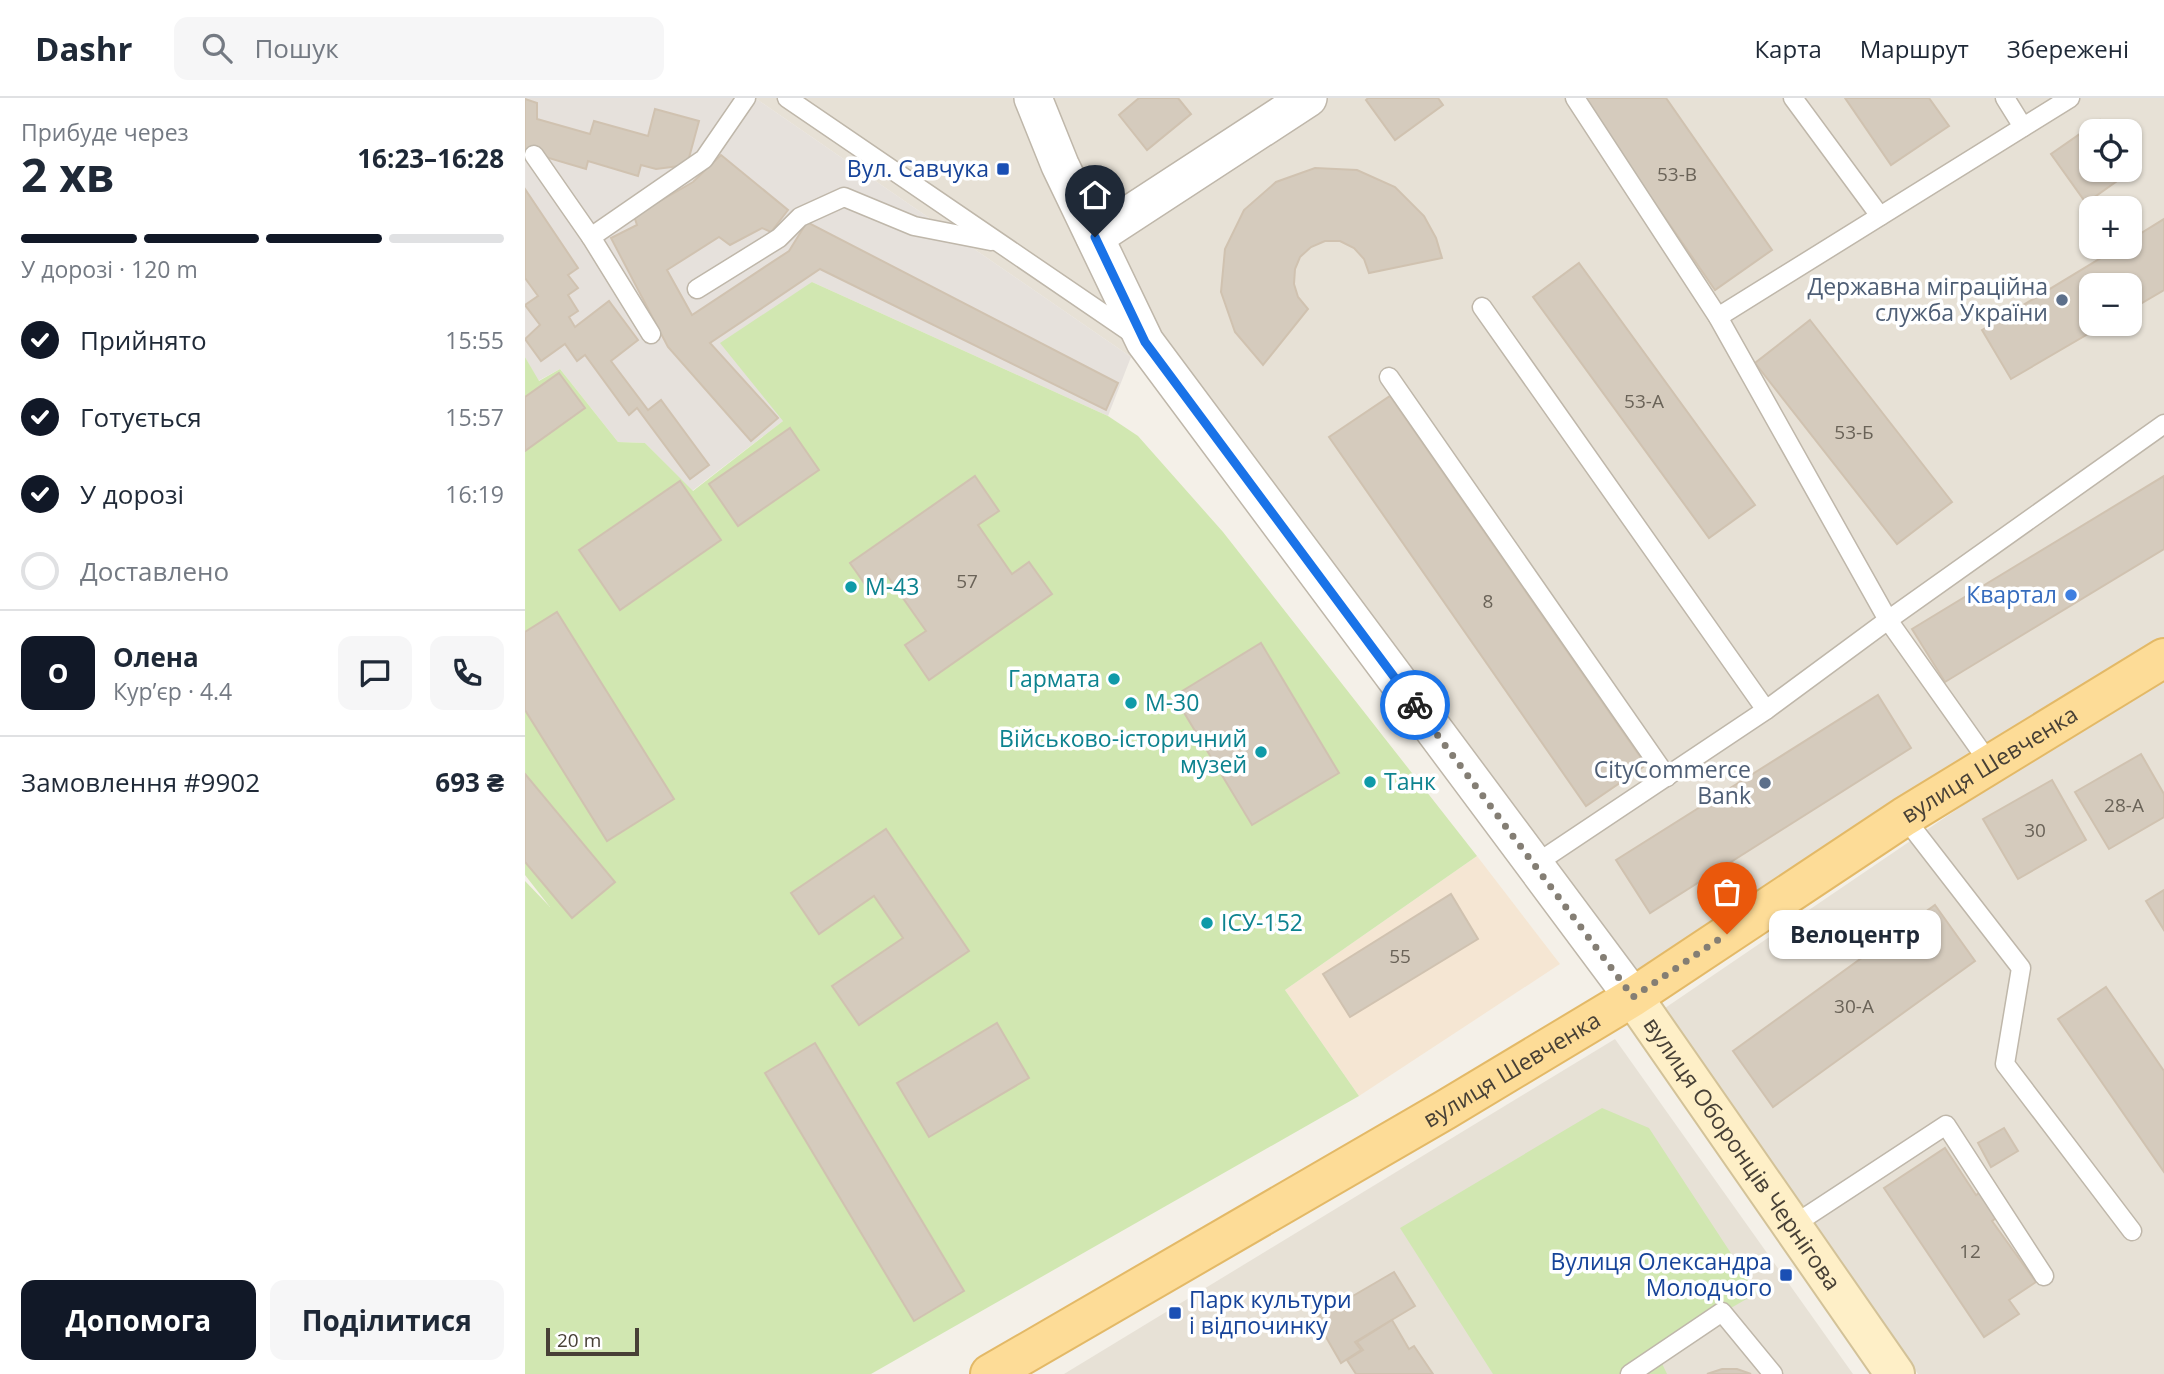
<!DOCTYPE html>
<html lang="uk">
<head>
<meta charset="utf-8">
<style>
	body { margin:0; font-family:"Open Sans",sans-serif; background:#f6f6f7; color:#1f2937; height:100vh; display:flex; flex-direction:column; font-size:26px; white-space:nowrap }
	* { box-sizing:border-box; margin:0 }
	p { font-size:23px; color:#747a83 }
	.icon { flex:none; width:38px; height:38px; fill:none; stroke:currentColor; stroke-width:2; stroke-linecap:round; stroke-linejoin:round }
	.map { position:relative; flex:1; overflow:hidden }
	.drawer { display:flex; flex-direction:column; background:#fff; width:525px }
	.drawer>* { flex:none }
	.buttons { position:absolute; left:1554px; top:21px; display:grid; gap:14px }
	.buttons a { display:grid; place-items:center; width:63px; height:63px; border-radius:14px; background:#fff; box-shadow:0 2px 5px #0004; font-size:35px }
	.scale { position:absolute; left:21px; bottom:18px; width:93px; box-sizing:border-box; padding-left:7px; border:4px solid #474036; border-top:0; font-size:19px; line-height:24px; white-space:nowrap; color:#474036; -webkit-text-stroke:5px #fff; paint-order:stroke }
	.pin { position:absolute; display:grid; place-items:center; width:60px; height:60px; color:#fff; margin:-72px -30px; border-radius:50% 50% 50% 0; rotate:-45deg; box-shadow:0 0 7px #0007 }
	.pin .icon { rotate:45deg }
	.courier { position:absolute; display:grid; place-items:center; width:70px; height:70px; margin:-35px; border:5px solid #1a73e8; border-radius:50%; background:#fff; color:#222; box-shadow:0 2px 9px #0007 }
	.bubble { position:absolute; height:49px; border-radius:14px; background:#fff; box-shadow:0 2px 5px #0004; font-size:23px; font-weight:700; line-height:49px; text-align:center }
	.head em { font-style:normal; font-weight:700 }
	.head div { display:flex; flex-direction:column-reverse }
	.head { display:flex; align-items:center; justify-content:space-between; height:119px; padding:0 21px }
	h1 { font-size:46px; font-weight:700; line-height:52px }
	.bar { display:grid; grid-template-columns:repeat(4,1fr); gap:10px 7px; align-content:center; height:84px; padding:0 21px }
	.bar i { height:9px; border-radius:5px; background:#e0e1e3 }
	.bar .selected { background:#111827 }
	.bar p { grid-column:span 4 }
	.line { display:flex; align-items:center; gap:18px; padding:0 21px; border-top:2px solid #e0e1e3 }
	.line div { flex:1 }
	.round { display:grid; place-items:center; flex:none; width:74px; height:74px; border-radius:14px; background:#f6f6f7 }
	ol { padding:0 21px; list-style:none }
	li { display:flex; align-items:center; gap:21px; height:77px }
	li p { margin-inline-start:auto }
	li .icon { padding:7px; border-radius:50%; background:#111827; color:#fff; stroke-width:4 }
	li:last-child { color:#747a83 }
	li i { width:38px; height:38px; border:4px solid #e0e1e3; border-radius:50% }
	.primary-button { display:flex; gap:14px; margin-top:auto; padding:14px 21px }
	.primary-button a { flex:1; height:80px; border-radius:14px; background:#111827; color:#fff; font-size:28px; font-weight:700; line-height:80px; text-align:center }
	.primary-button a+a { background:#f6f6f7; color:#1f2937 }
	header { display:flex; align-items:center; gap:42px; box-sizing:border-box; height:98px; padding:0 35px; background:#fff; border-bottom:2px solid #e0e1e3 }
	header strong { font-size:33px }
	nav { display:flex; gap:38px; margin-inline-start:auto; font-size:24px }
	.search { width:490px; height:63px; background:#f6f6f7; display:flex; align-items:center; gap:18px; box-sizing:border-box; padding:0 24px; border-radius:14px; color:#747a83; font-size:26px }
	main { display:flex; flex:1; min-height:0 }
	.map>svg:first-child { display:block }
	.residential { fill:#e7e1d6; fill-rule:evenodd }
	.commercial { fill:#f5e6d3 }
	.industrial { fill:#e6e1dc }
	.green { fill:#d1e7b1 }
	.building { fill:#d5cbbd; stroke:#d0c2b0; stroke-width:2 }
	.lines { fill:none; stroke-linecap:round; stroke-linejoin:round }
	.service-casing { stroke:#bfb7aa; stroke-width:21 }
	.minor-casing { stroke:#bfb7aa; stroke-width:40 }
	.secondary-casing { stroke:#d3c298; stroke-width:42 }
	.primary-casing { stroke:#e3b967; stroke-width:42 }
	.service { stroke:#fff; stroke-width:18 }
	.minor { stroke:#fff; stroke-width:37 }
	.secondary { stroke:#feefc7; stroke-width:38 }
	.primary { stroke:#fddc97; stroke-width:38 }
	.done { stroke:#847e74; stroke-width:7; stroke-dasharray:0 12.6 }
	.route { stroke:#1a73e8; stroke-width:9 }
	.transit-dot { fill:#1a4fb4; stroke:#fff; stroke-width:2.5 }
	.service-dot { fill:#5c6f8a; stroke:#fff; stroke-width:2.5 }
	.culture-dot { fill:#0f9aa8; stroke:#fff; stroke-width:2.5 }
	.shop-dot { fill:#3f7fe0; stroke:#fff; stroke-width:2.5 }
	.labels { text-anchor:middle; stroke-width:7; stroke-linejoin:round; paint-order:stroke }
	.number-label { font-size:19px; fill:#6a6358 }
	.transit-label { font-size:23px; fill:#164399; stroke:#fff; text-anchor:end }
	.service-label { font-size:23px; fill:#4e5e75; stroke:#fff; text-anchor:end }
	.culture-label { font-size:23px; fill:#0d838f; stroke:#fff; text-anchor:start }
	.shop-label { font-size:23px; fill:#366cbe; stroke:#fff; text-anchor:end }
	.street-label { font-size:23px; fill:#474036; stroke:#fff }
</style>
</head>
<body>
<header>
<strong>Dashr</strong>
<div class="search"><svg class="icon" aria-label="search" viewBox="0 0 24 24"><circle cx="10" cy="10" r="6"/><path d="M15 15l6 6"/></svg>Пошук</div>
<nav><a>Карта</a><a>Маршрут</a><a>Збережені</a></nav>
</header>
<main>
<section class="drawer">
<div class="head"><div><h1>2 хв</h1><p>Прибуде через</p></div><em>16:23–16:28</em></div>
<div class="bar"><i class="selected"></i><i class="selected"></i><i class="selected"></i><i></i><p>У дорозі · 120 m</p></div>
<ol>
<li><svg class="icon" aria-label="check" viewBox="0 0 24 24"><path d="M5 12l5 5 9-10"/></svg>Прийнято<p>15:55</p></li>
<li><svg class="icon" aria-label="check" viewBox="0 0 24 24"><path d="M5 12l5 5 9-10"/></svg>Готується<p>15:57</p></li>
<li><svg class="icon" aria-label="check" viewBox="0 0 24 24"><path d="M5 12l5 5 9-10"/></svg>У дорозі<p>16:19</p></li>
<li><i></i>Доставлено</li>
</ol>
<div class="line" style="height:126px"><b class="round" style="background:#111827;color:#fff">О</b><div><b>Олена</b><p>Кур’єр · 4.4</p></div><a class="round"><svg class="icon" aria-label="chat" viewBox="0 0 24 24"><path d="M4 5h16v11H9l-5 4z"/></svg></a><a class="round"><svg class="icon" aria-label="phone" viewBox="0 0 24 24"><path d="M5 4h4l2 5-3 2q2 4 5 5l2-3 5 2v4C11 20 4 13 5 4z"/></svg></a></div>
<div class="line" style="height:91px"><div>Замовлення #9902</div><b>693 ₴</b></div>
<div class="primary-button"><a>Допомога</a><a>Поділитися</a></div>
</section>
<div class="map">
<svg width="1639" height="1276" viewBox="0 0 1639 1276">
	<rect width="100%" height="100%" fill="#f4f0e8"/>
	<g class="residential">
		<path d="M230,0H1639V541L1113,878L606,259ZM1566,33H1605V72H1566ZM1566,110H1605V149H1566ZM1566,187H1605V226H1566Z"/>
		<path d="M1639,575V1276H1393L1140,910L1597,599Z"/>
		<path d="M1090,941L1328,1276H539Z"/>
	</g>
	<path class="commercial" d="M952,758L1035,866L834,998L760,892Z"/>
	<path class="industrial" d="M0,0H230L606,259L583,318L287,184L258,323L167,393L120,345L93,344L35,271L13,283L0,259Z"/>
	<g class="green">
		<path d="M287,184L583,318L613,338L698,434L952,758L760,892L834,998L346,1276H0V783L25,809L0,777V259L14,283L35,271L93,344L120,345L168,393L258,323L195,245Z"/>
		<path d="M1077,1010L1124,1030L1232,1195L1131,1253L1142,1276H968L875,1130Z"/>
	</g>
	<g class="building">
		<path d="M614,0H653L666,16L622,52L594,17Z"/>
		<path d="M843,0H913L918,7L870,42L841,2Z"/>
		<path d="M1057,0H1141L1247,152L1190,192Z"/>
		<path d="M1320,0H1404L1424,28L1366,67Z"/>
		<path d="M0,1L12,5V21L65,36L69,23L123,38L130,11L174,23L162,67L131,71L116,67L113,78L63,63L61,71L0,53Z"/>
		<path d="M1575,22L1583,33H1566V72H1605V65L1609,71L1561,105L1526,56Z"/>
		<path d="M196,57L263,112L246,134L237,130L205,147L194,139L142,172L167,217L264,153L282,124L593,285L581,312L295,171L185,245L253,320L226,343L143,249L86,140L112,127L109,118L168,84Z"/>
		<path d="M790,70L832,72L870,89L899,118L911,140L917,160L844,175L839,161L829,150L815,143H800L786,149L775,159L770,171L769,186L773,199L783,211L738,267L710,234L696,194L700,151L719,112L751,84Z"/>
		<path d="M0,91L53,170L43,177L53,190L43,197L53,213L44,219L50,229L84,203L113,242L86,263L123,312L136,302L184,367L165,381L112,310L104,317L60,257L52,263L40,246L16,263L0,241L15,227L0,207L13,198L0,180Z"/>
		<path d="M1639,121V192L1605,212V187H1566V226H1580L1486,281L1457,232L1594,149H1605V142Z"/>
		<path d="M1054,165L1230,407L1184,440L1008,199Z"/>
		<path d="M1285,222L1427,404L1372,446L1230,265Z"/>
		<path d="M34,275L60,310L0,353V299Z"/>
		<path d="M865,298L1121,667L1061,708L804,339Z"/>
		<path d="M265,330L294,372L213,428L184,386Z"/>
		<path d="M450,378L474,413L453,427L487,476L504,464L527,496L404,582L380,547L401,533L361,476L342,489L325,465Z"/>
		<path d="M1639,378V451L1420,584L1387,531Z"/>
		<path d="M155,383L196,442L95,512L54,452Z"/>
		<path d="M32,514L149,701L82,743L0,612V534Z"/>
		<path d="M736,545L814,675L727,727L649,598Z"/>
		<path d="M1353,597L1386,650L1125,815L1091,762Z"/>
		<path d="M1616,656L1639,696V719L1584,751L1550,694Z"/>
		<path d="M0,676L90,784L47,820L0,764Z"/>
		<path d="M1527,682L1561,742L1493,781L1458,721Z"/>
		<path d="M361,731L444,853L334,927L307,888L378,840L349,798L294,836L266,795Z"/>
		<path d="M1639,792V832L1621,803Z"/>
		<path d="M926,796L953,841L825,919L798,876Z"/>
		<path d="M1410,807L1450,863L1248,1009L1208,953Z"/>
		<path d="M1581,889L1639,973V1074L1533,921Z"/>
		<path d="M472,925L504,980L404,1039L372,985Z"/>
		<path d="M290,945L439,1193L389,1223L240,975Z"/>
		<path d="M1479,1030L1493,1053L1466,1069L1453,1045Z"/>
		<path d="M1420,1050L1451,1097L1460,1091L1477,1116L1467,1123L1511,1184L1484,1202L1494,1216L1459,1239L1359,1090Z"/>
		<path d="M869,1174L890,1208L830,1244L836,1252L816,1265L790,1220Z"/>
		<path d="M867,1222L884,1251L889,1248L908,1276H831L822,1262L838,1252L832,1244Z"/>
		<path d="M1197,1271H1212L1226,1276H1182Z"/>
	</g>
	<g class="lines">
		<defs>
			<g id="service">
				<path d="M262,0L608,236"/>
				<path d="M1050,0L1193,219L1363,522L1639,326"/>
				<path d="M1268,0L1355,118"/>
				<path d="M1480,0L1498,29"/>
				<path d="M9,57L66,139"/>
				<path d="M172,191L254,140L275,119L319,99L389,128L466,143"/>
				<path d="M957,209L1241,612"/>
				<path d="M1193,219L1545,0"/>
				<path d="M126,236L66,139L179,61L221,0"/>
				<path d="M864,279L1142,679"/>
				<path d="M1379,719L1496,870L1480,966L1607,1133"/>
				<path d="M1009,767L1241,612L1363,522L1465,666"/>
				<path d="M1267,1128L1421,1027L1519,1178"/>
				<path d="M1105,1276L1197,1214L1248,1276"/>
			</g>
			<g id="minor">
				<path d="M508,0L535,67L620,244L1108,899"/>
				<path d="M570,139L783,0"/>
			</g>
			<g id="secondary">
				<path id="s1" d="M1108,899L1370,1276"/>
			</g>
			<g id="primary">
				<path id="s2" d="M465,1276L920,1012L1108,899L1379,719L1639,560"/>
			</g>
		</defs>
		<use href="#service" class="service-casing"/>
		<use href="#minor" class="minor-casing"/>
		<use href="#secondary" class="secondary-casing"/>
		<use href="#primary" class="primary-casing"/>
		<use href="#service" class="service"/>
		<use href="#minor" class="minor"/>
		<use href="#secondary" class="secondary"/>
		<use href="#primary" class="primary"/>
	</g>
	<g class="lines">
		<path class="done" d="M890,607L1108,899L1202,836"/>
		<path class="route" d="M570,139L620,244L890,607"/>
	</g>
	<g class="transit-dot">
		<rect x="471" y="64" width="14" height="14" rx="3.5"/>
		<rect x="1254" y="1170" width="14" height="14" rx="3.5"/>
		<rect x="643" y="1208" width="14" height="14" rx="3.5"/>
	</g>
	<g class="service-dot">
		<circle cx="1537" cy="202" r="7"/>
		<circle cx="1240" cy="685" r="7"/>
	</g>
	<g class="culture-dot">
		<circle cx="326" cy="489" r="7"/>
		<circle cx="589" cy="581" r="7"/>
		<circle cx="606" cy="605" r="7"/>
		<circle cx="736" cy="654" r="7"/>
		<circle cx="845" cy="684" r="7"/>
		<circle cx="682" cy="825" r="7"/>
	</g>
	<circle class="shop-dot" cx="1546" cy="497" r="7"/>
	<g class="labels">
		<g class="number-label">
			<text x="1152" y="83">53-В</text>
			<text x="1119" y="310">53-А</text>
			<text x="1329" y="341">53-Б</text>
			<text x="442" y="490">57</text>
			<text x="963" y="510">8</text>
			<text x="1599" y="714">28-А</text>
			<text x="1510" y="739">30</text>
			<text x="875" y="865">55</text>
			<text x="1329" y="915">30-А</text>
			<text x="1445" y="1160">12</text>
		</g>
		<g class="transit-label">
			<text x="464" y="79">Вул. Савчука</text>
			<text x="1247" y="1172">Вулиця Олександра<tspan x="1247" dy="26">Молодчого</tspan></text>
			<text x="664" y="1210" text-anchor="start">Парк культури<tspan x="664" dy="26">і відпочинку</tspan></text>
		</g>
		<g class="service-label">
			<text x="1523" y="197">Державна міграційна<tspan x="1523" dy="26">служба України</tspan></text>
			<text x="1226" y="680">CityCommerce<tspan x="1226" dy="26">Bank</tspan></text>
		</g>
		<g class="culture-label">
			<text x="340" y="497">М-43</text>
			<text x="575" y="589" text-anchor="end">Гармата</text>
			<text x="620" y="613">М-30</text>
			<text x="722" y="649" text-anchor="end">Військово-історичний<tspan x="722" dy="26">музей</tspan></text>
			<text x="859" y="692">Танк</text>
			<text x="696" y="833">ІСУ-152</text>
		</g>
		<g class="shop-label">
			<text x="1532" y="505">Квартал</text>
		</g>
		<g class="street-label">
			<text dy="8" stroke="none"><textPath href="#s2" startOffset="1171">вулиця Шевченка</textPath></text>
			<text dy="8" stroke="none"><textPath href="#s2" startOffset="604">вулиця Шевченка</textPath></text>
			<text dy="8" stroke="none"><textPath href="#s1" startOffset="191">вулиця Оборонців Чернігова</textPath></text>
		</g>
	</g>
</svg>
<div class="buttons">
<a><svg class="icon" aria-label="locate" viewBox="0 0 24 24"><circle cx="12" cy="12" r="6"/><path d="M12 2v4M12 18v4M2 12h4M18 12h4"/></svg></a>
<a>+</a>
<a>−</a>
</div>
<div class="scale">20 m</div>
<div class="pin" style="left:1202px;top:836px;background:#ea580c"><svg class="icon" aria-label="bag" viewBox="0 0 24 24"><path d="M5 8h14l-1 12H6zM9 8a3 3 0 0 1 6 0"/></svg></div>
<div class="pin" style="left:570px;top:139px;background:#1f2937"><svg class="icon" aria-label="home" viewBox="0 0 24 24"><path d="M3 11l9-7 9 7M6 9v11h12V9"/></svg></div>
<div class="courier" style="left:890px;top:607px"><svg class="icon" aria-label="bike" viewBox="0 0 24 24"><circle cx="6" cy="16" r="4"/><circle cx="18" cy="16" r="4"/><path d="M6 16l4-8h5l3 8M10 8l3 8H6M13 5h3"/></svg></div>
<div class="bubble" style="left:1244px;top:812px;width:172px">Велоцентр</div>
</div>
</main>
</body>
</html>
